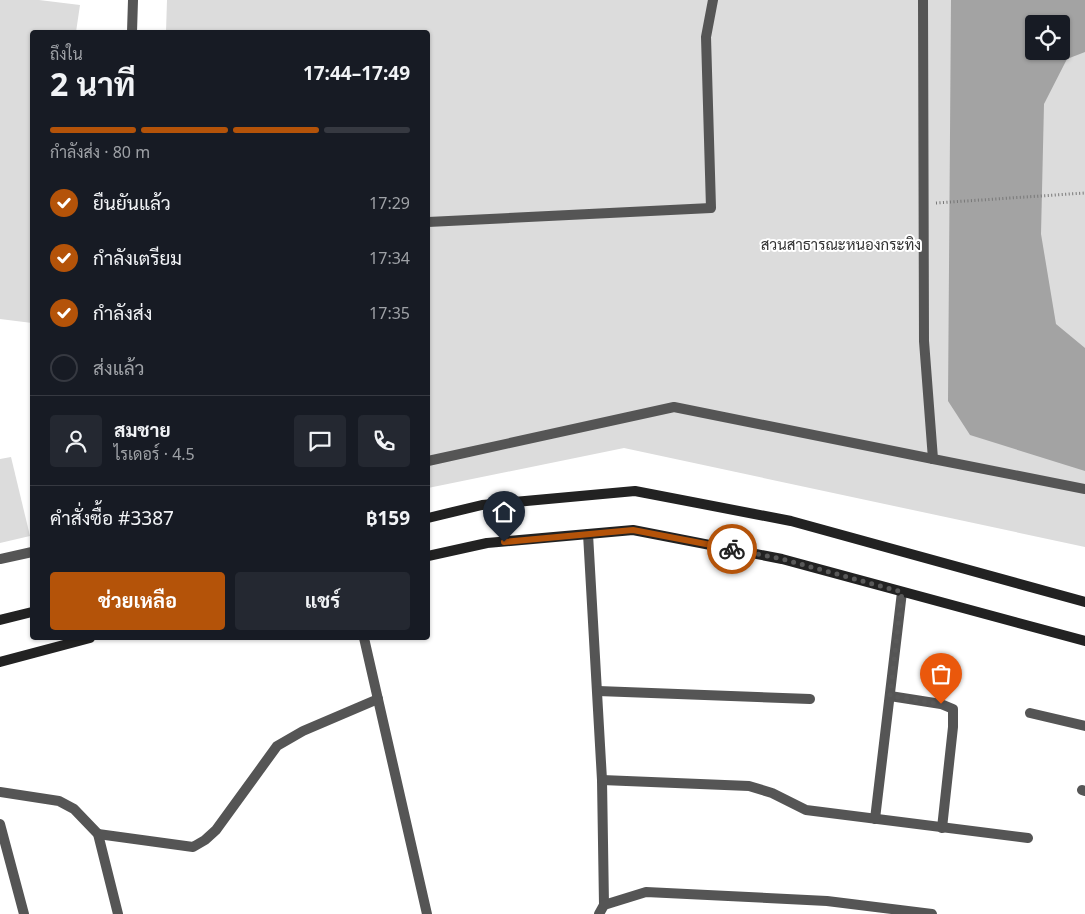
<!DOCTYPE html>
<html lang="th">
<head>
<meta charset="utf-8">
<style>
	body { margin:0; font-family:"Noto Sans",Sarabun,sans-serif; background:#242831; color:#f1f3f6; height:100vh; display:flex; flex-direction:column; font-size:19px; white-space:nowrap }
	* { box-sizing:border-box; margin:0 }
	p { font-size:16px; color:#9ea1a6 }
	.icon { flex:none; width:28px; height:28px; fill:none; stroke:currentColor; stroke-width:2; stroke-linecap:round; stroke-linejoin:round }
	.map { position:relative; flex:1; overflow:hidden }
	.sheet { position:absolute; left:30px; top:30px; width:400px; height:610px; display:flex; flex-direction:column; background:#171b24; border-radius:5px; box-shadow:0 1px 4px #0004 }
	.sheet>* { flex:none }
	.tools { position:absolute; left:1025px; top:15px; display:grid; gap:10px }
	.tools a { display:grid; place-items:center; width:45px; height:45px; border-radius:5px; background:#171b24; box-shadow:0 1px 4px #0004; font-size:25px }
	.pin { position:absolute; display:grid; place-items:center; width:42px; height:42px; color:#fff; margin:-51px -21px; border-radius:50% 50% 50% 0; rotate:-45deg; box-shadow:0 0 5px #0007 }
	.pin .icon { rotate:45deg }
	.courier { position:absolute; display:grid; place-items:center; width:50px; height:50px; margin:-25px; border:4px solid #b45309; border-radius:50%; background:#fff; color:#222; box-shadow:0 1px 6px #0007 }
	.overview em { font-style:normal; font-weight:700 }
	.overview div { display:flex; flex-direction:column-reverse }
	.overview { display:flex; align-items:center; justify-content:space-between; height:85px; padding:0 20px }
	h1 { font-size:32px; font-weight:700; line-height:38px }
	.bar { display:grid; grid-template-columns:repeat(4,1fr); gap:8px 5px; align-content:center; height:60px; padding:0 20px }
	.bar i { height:6px; border-radius:4px; background:#363941 }
	.bar .selected { background:#b45309 }
	.bar p { grid-column:span 4 }
	.line { display:flex; align-items:center; gap:12px; padding:0 20px; border-top:1px solid #363941 }
	.line div { flex:1 }
	.round { display:grid; place-items:center; flex:none; width:52px; height:52px; border-radius:5px; background:#242831 }
	ol { padding:0 20px; list-style:none }
	li { display:flex; align-items:center; gap:15px; height:55px }
	li p { margin-inline-start:auto }
	li .icon { padding:5px; border-radius:50%; background:#b45309; color:#fff; stroke-width:4 }
	li:last-child { color:#9ea1a6 }
	li i { width:28px; height:28px; border:2px solid #363941; border-radius:50% }
	.button { display:flex; gap:10px; margin-top:auto; padding:10px 20px }
	.button a { flex:1; height:58px; border-radius:5px; background:#b45309; color:#fff; font-size:20px; font-weight:700; line-height:58px; text-align:center }
	.button a+a { background:#242831; color:#f1f3f6 }
	.map>svg:first-child { display:block }
	.green { fill:#dcdcdc; fill-rule:evenodd }
	.water { fill:#a3a3a3; fill-rule:evenodd }
	.lines { fill:none; stroke-linecap:round; stroke-linejoin:round }
	.path { stroke:#777; stroke-width:3; stroke-dasharray:1 2.5; stroke-linecap:butt }
	.lane { stroke:#555; stroke-width:10 }
	.street { stroke:#555; stroke-width:10 }
	.secondary { stroke:#222; stroke-width:10 }
	.done { stroke:#595959; stroke-width:5; stroke-dasharray:0 9 }
	.route { stroke:#b45309; stroke-width:6 }
	.labels { text-anchor:middle; stroke-width:4; stroke-linejoin:round; paint-order:stroke }
	.park-label { font-size:15px; fill:#333; stroke:#fff }
</style>
</head>
<body>
<div class="map">
<svg width="1085" height="914" viewBox="0 0 1085 914">
	<rect width="100%" height="100%" fill="#fff"/>
	<g class="green">
		<path d="M0,0H39L80,5L76,32H32V323L0,319Z"/>
		<path d="M167,0H1085V547L624,448L428,488V32H166ZM1034,24H1061V51H1034Z"/>
		<path d="M11,457L30,536L0,543V459Z"/>
	</g>
	<path class="water" d="M951,0H1085V52L1067,59L1044,104L1041,234L1056,324L1085,348V471L970,435L948,401ZM1034,24H1061V51H1034Z"/>
	<g class="lines">
		<path class="path" d="M936,203L1085,193"/>
		<g class="lane">
			<path d="M923,0L924,341L933,459L1085,489"/>
			<path d="M0,559L32,552"/>
			<path d="M0,792L59,801L74,809L98,834L118,914"/>
			<path d="M98,834L193,847L205,840L216,830L277,746L303,731L378,699"/>
		</g>
		<g class="street">
			<path d="M132,32L133,0"/>
			<path d="M428,222L711,208L706,37L713,0"/>
			<path d="M428,461L674,407L933,459"/>
			<path d="M588,534L602,780L604,905L599,914"/>
			<path d="M364,638L427,914"/>
			<path d="M598,691L810,699"/>
			<path d="M890,696L941,704L953,709V727L942,828"/>
			<path d="M1030,713L1085,726"/>
			<path d="M602,780L749,786L772,793L806,810L1028,838"/>
			<path d="M1082,790L1085,791"/>
			<path d="M875,819L902,592"/>
			<path d="M0,824L24,914"/>
			<path d="M604,905L646,892L827,901L932,914"/>
		</g>
		<g class="secondary">
			<path d="M428,518L482,505L635,491L791,521L1085,602"/>
			<path d="M428,556L487,543L633,530L782,559L1085,641"/>
			<path d="M0,620L32,612"/>
			<path d="M0,662L90,638"/>
		</g>
	</g>
	<g class="lines">
		<path class="done" d="M732,549L782,559L902,592L890,696L941,704"/>
		<path class="route" d="M504,542L633,530L732,549"/>
	</g>
	<g class="labels">
		<g class="park-label">
			<text x="841" y="250">สวนสาธารณะหนองกระทิง</text>
		</g>
	</g>
</svg>
<div class="tools">
<a><svg class="icon" aria-label="locate" viewBox="0 0 24 24"><circle cx="12" cy="12" r="6"/><path d="M12 2v4M12 18v4M2 12h4M18 12h4"/></svg></a>
</div>
<div class="pin" style="left:941px;top:704px;background:#ea580c"><svg class="icon" aria-label="bag" viewBox="0 0 24 24"><path d="M5 8h14l-1 12H6zM9 8a3 3 0 0 1 6 0"/></svg></div>
<div class="pin" style="left:504px;top:542px;background:#1f2937"><svg class="icon" aria-label="home" viewBox="0 0 24 24"><path d="M3 11l9-7 9 7M6 9v11h12V9"/></svg></div>
<div class="courier" style="left:732px;top:549px"><svg class="icon" aria-label="bike" viewBox="0 0 24 24"><circle cx="6" cy="16" r="4"/><circle cx="18" cy="16" r="4"/><path d="M6 16l4-8h5l3 8M10 8l3 8H6M13 5h3"/></svg></div>
<section class="sheet">
<div class="overview"><div><h1>2 นาที</h1><p>ถึงใน</p></div><em>17:44–17:49</em></div>
<div class="bar"><i class="selected"></i><i class="selected"></i><i class="selected"></i><i></i><p>กำลังส่ง · 80 m</p></div>
<ol>
<li><svg class="icon" aria-label="check" viewBox="0 0 24 24"><path d="M5 12l5 5 9-10"/></svg>ยืนยันแล้ว<p>17:29</p></li>
<li><svg class="icon" aria-label="check" viewBox="0 0 24 24"><path d="M5 12l5 5 9-10"/></svg>กำลังเตรียม<p>17:34</p></li>
<li><svg class="icon" aria-label="check" viewBox="0 0 24 24"><path d="M5 12l5 5 9-10"/></svg>กำลังส่ง<p>17:35</p></li>
<li><i></i>ส่งแล้ว</li>
</ol>
<div class="line" style="height:90px"><a class="round"><svg class="icon" aria-label="person" viewBox="0 0 24 24"><circle cx="12" cy="8" r="4"/><path d="M4 21q1-7 8-7t8 7"/></svg></a><div><b>สมชาย</b><p>ไรเดอร์ · 4.5</p></div><a class="round"><svg class="icon" aria-label="chat" viewBox="0 0 24 24"><path d="M4 5h16v11H9l-5 4z"/></svg></a><a class="round"><svg class="icon" aria-label="phone" viewBox="0 0 24 24"><path d="M5 4h4l2 5-3 2q2 4 5 5l2-3 5 2v4C11 20 4 13 5 4z"/></svg></a></div>
<div class="line" style="height:65px"><div>คำสั่งซื้อ #3387</div><b>฿159</b></div>
<div class="button"><a>ช่วยเหลือ</a><a>แชร์</a></div>
</section>
</div>
</body>
</html>
